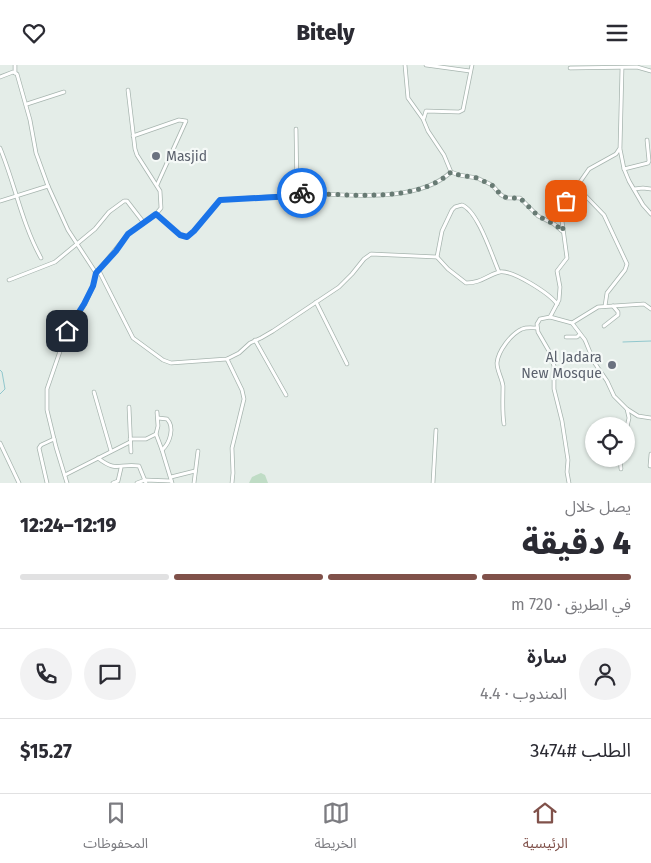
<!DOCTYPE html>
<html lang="ar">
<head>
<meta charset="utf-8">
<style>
	body { margin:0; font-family:"Fira Sans","Noto Sans Arabic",sans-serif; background:#f2f2f3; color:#2b2b33; direction:rtl; height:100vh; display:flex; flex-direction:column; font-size:19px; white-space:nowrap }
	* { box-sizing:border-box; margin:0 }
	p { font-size:16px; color:#7c7c81 }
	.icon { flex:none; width:28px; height:28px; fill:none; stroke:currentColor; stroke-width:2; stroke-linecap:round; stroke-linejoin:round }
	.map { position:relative; height:418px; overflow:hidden; direction:ltr }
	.drawer { display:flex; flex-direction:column; background:#fff; flex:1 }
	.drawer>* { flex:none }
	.fabs { position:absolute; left:585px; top:352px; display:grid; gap:10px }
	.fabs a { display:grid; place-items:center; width:50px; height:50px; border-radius:50%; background:#fff; box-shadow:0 1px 4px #0004; font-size:25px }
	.pin { position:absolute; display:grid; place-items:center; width:42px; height:42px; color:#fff; margin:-21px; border-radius:10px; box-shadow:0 2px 8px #0006 }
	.courier { position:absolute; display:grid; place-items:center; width:50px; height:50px; margin:-25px; border:4px solid #1a73e8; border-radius:50%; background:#fff; color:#222; box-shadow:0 1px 6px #0007 }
	.headline em { font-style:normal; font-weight:800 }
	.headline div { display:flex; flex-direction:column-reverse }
	.headline { display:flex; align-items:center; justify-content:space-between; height:85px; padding:0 20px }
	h1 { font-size:32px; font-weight:800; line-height:38px }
	.bar { display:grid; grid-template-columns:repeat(4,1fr); gap:8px 5px; align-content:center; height:60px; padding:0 20px }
	.bar i { height:6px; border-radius:4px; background:#e1e1e2 }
	.bar .current { background:#80514a }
	.bar p { grid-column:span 4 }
	.line { display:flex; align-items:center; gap:12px; padding:0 20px; border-top:1px solid #e1e1e2 }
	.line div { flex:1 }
	.round { display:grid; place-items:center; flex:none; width:52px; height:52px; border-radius:26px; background:#f2f2f3 }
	header { display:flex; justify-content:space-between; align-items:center; height:65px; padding:0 20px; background:#fff; font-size:22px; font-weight:800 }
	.tab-bar { display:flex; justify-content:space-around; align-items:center; height:70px; border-top:1px solid #e1e1e2; background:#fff; font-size:14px; color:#7c7c81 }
	.tab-bar a { display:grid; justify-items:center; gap:2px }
	.tab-bar .current { color:#80514a }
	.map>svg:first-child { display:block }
	.green { fill:#bfdcc5 }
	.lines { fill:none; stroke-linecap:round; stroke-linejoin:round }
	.stream { stroke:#91c7cd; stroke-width:1 }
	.minor-casing { stroke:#a7b5af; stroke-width:4.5 }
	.minor { stroke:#fff; stroke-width:3 }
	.done { stroke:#687b74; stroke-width:5; stroke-dasharray:0 9 }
	.route { stroke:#1a73e8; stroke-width:6 }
	.worship-dot { fill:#6b7280; stroke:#f5f9f7; stroke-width:2 }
	.labels { text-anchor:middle; stroke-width:4.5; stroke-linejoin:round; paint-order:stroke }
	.worship-label { font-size:14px; fill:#5b616d; stroke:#f5f9f7; text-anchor:start }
</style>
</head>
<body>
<header><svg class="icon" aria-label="menu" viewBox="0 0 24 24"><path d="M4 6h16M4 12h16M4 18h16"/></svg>Bitely<svg class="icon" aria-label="heart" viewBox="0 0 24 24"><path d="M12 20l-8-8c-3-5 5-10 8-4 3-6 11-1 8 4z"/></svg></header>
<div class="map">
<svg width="651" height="418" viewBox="0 0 651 418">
	<rect width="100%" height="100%" fill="#e4ede8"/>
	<path class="green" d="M261,408L265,410L268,418H249L252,412Z"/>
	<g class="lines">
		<g class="stream">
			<path d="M623,277L651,276"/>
			<path d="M0,305L2,307L5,324L0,329"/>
		</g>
		<defs>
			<g id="minor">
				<path d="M15,0V8"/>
				<path d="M405,0L408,33L423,54L428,66L444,90L451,107L459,110L477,113L492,120L501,130L507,133H520L538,151L554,159L562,166"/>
				<path d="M426,0L470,6"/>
				<path d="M570,3L637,2L651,6"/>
				<path d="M0,12L13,7L17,9L30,55L36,88L48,121L68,165L96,208L93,221L85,239L67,266L47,324V345L56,382L67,418"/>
				<path d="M27,39L64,27"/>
				<path d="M424,53L426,46L459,47L463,45L472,0"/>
				<path d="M133,71L179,55L186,56L157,120"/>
				<path d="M0,83C15,119 22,159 41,193"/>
				<path d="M620,84L624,104L629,116L643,140L651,149"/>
				<path d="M624,104L648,98L649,96L647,75"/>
				<path d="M576,121L604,150L627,199L625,205L607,228L605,241"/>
				<path d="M634,124L643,123L651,124"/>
				<path d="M297,128C342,129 416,140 451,107"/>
				<path d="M0,136L48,121"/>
				<path d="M156,149L180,170L187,172L194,166L220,135L295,130L297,128L296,64"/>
				<path d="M437,192L442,166L452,145L455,142L462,140C478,146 492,191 499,207"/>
				<path d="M99,206L133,273L163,295L171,298L227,294L239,288L250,278L261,273L273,266L339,222L352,209L364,194L371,189L437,192L448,204L466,218C481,218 486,211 499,207C512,204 550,229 557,239"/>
				<path d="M97,207L128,169L156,149L161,143L160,126L137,90L135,84L128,25"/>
				<path d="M9,215L55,197L95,164L109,147L124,136H127L144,158"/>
				<path d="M316,237L347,299"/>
				<path d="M550,252L559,235L560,222L557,206L567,193L562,156L564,140L589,104L616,89L620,83L622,3"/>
				<path d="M572,258L598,242L644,239L651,244"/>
				<path d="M604,261L618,250V247L613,241"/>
				<path d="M566,272H577L580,269"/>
				<path d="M255,275L286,330"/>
				<path d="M227,294L242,325L244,334L232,383L233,408L232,418"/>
				<path d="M94,327L111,386"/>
				<path d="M129,342L131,387"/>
				<path d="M158,353L167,354C175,362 170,378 162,385"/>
				<path d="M504,359C502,346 503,334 503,321C502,313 497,306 497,298C498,286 511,269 522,264C527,262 532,263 537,263"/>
				<path d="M626,366L629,353L627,344"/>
				<path d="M156,369L158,361L157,347"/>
				<path d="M130,374H146L156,369L162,385L172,418"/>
				<path d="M0,378L19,418"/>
				<path d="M98,393C117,408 119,398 139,401L146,418"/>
				<path d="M620,394L621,404"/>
				<path d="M650,401L651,389"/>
				<path d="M65,410L130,377"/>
				<path d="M171,412L195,406"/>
				<path d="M47,418L39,383L41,380L54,374"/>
				<path d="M113,418L118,416L121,403"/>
				<path d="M137,418L145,415L171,416"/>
				<path d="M194,418L198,386"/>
				<path d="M433,418L436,365"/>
				<path d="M569,418L567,407L568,395L562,356L554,324V301L549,286L538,267L537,259L540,254L550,252L572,258L585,275L594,297L607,316L614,331L627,344L638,351L651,353"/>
			</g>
		</defs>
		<use href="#minor" class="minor-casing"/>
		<use href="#minor" class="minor"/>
	</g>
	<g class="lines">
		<path class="done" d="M302,128C346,129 417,139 451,107L459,110L477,113L492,120L501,130L507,133H520L538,151L554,159L563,166L562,147L566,136"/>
		<path class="route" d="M67,266L84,239L93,221L96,208L116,186L128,169L156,149L180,170L187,172L194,166L220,135L293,131L297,128H302"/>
	</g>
	<g class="worship-dot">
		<circle cx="156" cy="91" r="5"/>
		<circle cx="612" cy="300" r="5"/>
	</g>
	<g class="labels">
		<g class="worship-label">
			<text x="166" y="96">Masjid</text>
			<text x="602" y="297" text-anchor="end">Al Jadara<tspan x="602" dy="16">New Mosque</tspan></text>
		</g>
	</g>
</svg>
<div class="fabs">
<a><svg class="icon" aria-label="locate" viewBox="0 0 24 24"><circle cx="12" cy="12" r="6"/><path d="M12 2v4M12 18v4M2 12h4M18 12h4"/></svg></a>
</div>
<div class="pin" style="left:566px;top:136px;background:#ea580c"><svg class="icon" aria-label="bag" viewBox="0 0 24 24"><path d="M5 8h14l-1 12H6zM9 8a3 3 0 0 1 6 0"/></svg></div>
<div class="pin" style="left:67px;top:266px;background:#1f2937"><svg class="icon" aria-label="home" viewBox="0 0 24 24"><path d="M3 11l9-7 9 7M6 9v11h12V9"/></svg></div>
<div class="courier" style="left:302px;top:128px"><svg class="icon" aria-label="bike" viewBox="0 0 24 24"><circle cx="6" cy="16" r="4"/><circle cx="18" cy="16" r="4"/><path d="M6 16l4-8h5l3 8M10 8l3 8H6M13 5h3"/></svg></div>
</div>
<section class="drawer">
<div class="headline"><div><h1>4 دقيقة</h1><p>يصل خلال</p></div><em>12:19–12:24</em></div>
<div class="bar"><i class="current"></i><i class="current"></i><i class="current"></i><i></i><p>في الطريق · 720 m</p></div>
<div class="line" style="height:90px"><a class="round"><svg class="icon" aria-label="person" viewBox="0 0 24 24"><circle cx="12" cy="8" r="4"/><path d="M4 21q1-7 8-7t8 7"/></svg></a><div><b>سارة</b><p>المندوب · 4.4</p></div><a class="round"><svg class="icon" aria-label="chat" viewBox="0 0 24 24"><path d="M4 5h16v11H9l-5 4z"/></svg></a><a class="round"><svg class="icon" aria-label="phone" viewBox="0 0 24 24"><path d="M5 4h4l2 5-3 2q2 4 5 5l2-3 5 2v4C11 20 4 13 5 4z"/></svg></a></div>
<div class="line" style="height:65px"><div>الطلب #3474</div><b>$15.27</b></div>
</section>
<nav class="tab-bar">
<a class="current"><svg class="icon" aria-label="home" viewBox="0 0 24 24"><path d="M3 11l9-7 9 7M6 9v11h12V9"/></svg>الرئيسية</a>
<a><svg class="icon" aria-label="map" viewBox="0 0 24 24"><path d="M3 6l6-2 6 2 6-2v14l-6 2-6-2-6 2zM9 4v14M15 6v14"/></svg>الخريطة</a>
<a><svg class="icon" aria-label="saved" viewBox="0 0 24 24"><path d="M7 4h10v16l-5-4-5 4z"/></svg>المحفوظات</a>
</nav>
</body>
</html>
